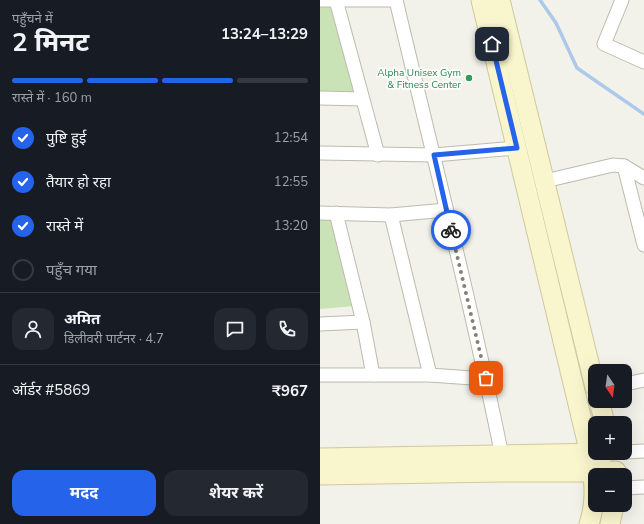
<!DOCTYPE html>
<html lang="hi">
<head>
<meta charset="utf-8">
<style>
	body { margin:0; font-family:"Nunito Sans","Noto Sans Devanagari",sans-serif; background:#242831; color:#f1f3f6; height:100vh; display:flex; flex-direction:column; font-size:15px; white-space:nowrap }
	* { box-sizing:border-box; margin:0 }
	p { font-size:13px; color:#9ea1a6 }
	.icon { flex:none; width:22px; height:22px; fill:none; stroke:currentColor; stroke-width:2; stroke-linecap:round; stroke-linejoin:round }
	.map { position:relative; flex:1; overflow:hidden }
	.details { display:flex; flex-direction:column; background:#171b24; width:320px }
	.details>* { flex:none }
	.needle { width:26px; rotate:167deg }
	.buttons { position:absolute; left:268px; top:364px; display:grid; gap:8px }
	.buttons a { display:grid; place-items:center; width:44px; height:44px; border-radius:8px; background:#171b24; box-shadow:0 4px 16px #0002; font-size:20px }
	.pin { position:absolute; display:grid; place-items:center; width:34px; height:34px; color:#fff; margin:-17px; border-radius:8px; box-shadow:0 2px 6px #0006 }
	.courier { position:absolute; display:grid; place-items:center; width:40px; height:40px; margin:-20px; border:3px solid #2563eb; border-radius:50%; background:#fff; color:#222; box-shadow:0 1px 5px #0007 }
	.head em { font-style:normal; font-weight:700 }
	.head div { display:flex; flex-direction:column-reverse }
	.head { display:flex; align-items:center; justify-content:space-between; height:68px; padding:0 12px }
	h1 { font-size:26px; font-weight:700; line-height:30px }
	.bar { display:grid; grid-template-columns:repeat(4,1fr); gap:6px 4px; align-content:center; height:48px; padding:0 12px }
	.bar i { height:5px; border-radius:3px; background:#363941 }
	.bar .current { background:#2563eb }
	.bar p { grid-column:span 4 }
	.line { display:flex; align-items:center; gap:10px; padding:0 12px; border-top:1px solid #363941 }
	.line div { flex:1 }
	.round { display:grid; place-items:center; flex:none; width:42px; height:42px; border-radius:12px; background:#242831 }
	ol { padding:0 12px; list-style:none }
	li { display:flex; align-items:center; gap:12px; height:44px }
	li p { margin-inline-start:auto }
	li .icon { padding:4px; border-radius:50%; background:#2563eb; color:#fff; stroke-width:4 }
	li:last-child { color:#9ea1a6 }
	li i { width:22px; height:22px; border:2px solid #363941; border-radius:50% }
	.button { display:flex; gap:8px; margin-top:auto; padding:8px 12px }
	.button a { flex:1; height:46px; border-radius:12px; background:#2563eb; color:#fff; font-size:16px; font-weight:700; line-height:46px; text-align:center }
	.button a+a { background:#242831; color:#f1f3f6 }
	main { display:flex; flex:1; min-height:0 }
	.map>svg:first-child { display:block }
	.green { fill:#c9e3b6 }
	.lines { fill:none; stroke-linecap:round; stroke-linejoin:round }
	.stream { stroke:#acc8ea; stroke-width:3.5 }
	.street-casing { stroke:#bebaad; stroke-width:15 }
	.secondary-casing { stroke:#cec89d; stroke-width:21 }
	.street { stroke:#fff; stroke-width:13 }
	.secondary { stroke:#f9f5cd; stroke-width:19 }
	.done { stroke:#838076; stroke-width:4; stroke-dasharray:0 7.2 }
	.route { stroke:#2563eb; stroke-width:5 }
	.leisure-dot { fill:#2e9e5b; stroke:#fff; stroke-width:1.5 }
	.labels { text-anchor:middle; stroke-width:3.5; stroke-linejoin:round; paint-order:stroke }
	.leisure-label { font-size:10px; fill:#27864d; stroke:#fff; text-anchor:end }
</style>
</head>
<body>
<main>
<section class="details">
<div class="head"><div><h1>2 मिनट</h1><p>पहुँचने में</p></div><em>13:24–13:29</em></div>
<div class="bar"><i class="current"></i><i class="current"></i><i class="current"></i><i></i><p>रास्ते में · 160 m</p></div>
<ol>
<li><svg class="icon" aria-label="check" viewBox="0 0 24 24"><path d="M5 12l5 5 9-10"/></svg>पुष्टि हुई<p>12:54</p></li>
<li><svg class="icon" aria-label="check" viewBox="0 0 24 24"><path d="M5 12l5 5 9-10"/></svg>तैयार हो रहा<p>12:55</p></li>
<li><svg class="icon" aria-label="check" viewBox="0 0 24 24"><path d="M5 12l5 5 9-10"/></svg>रास्ते में<p>13:20</p></li>
<li><i></i>पहुँच गया</li>
</ol>
<div class="line" style="height:72px"><a class="round"><svg class="icon" aria-label="person" viewBox="0 0 24 24"><circle cx="12" cy="8" r="4"/><path d="M4 21q1-7 8-7t8 7"/></svg></a><div><b>अमित</b><p>डिलीवरी पार्टनर · 4.7</p></div><a class="round"><svg class="icon" aria-label="chat" viewBox="0 0 24 24"><path d="M4 5h16v11H9l-5 4z"/></svg></a><a class="round"><svg class="icon" aria-label="phone" viewBox="0 0 24 24"><path d="M5 4h4l2 5-3 2q2 4 5 5l2-3 5 2v4C11 20 4 13 5 4z"/></svg></a></div>
<div class="line" style="height:52px"><div>ऑर्डर #5869</div><b>₹967</b></div>
<div class="button"><a>मदद</a><a>शेयर करें</a></div>
</section>
<div class="map">
<svg width="324" height="524" viewBox="0 0 324 524">
	<rect width="100%" height="100%" fill="#f3f2ea"/>
	<g class="green">
		<path d="M0,7H11L34,92H0Z"/>
		<path d="M0,215H13L34,306L0,309Z"/>
	</g>
	<g class="lines">
		<path class="stream" d="M220,0L236,23L257,68L324,114"/>
		<defs>
			<g id="street">
				<path d="M0,0H76"/>
				<path d="M16,0L58,155"/>
				<path d="M76,0C112,152 151,303 182,456"/>
				<path d="M302,0L284,44L324,62"/>
				<path d="M0,98L42,99"/>
				<path d="M0,153L114,155L197,148"/>
				<path d="M304,166L324,245"/>
				<path d="M225,181L293,165L304,166L324,178"/>
				<path d="M0,213L71,215L126,210"/>
				<path d="M16,213L43,322L53,375"/>
				<path d="M71,215L110,375"/>
				<path d="M0,324L43,322"/>
				<path d="M0,375H110L166,379"/>
				<path d="M305,384L324,380"/>
				<path d="M305,452L324,451"/>
				<path d="M305,488L324,487"/>
			</g>
			<g id="secondary">
				<path d="M161,0L270,454C274,478 277,501 269,524"/>
				<path d="M180,0L275,387"/>
				<path d="M279,401L285,423"/>
				<path d="M0,458L286,453"/>
				<path d="M0,475L181,472H273L296,471"/>
				<path d="M290,524L294,505"/>
			</g>
		</defs>
		<use href="#street" class="street-casing"/>
		<use href="#secondary" class="secondary-casing"/>
		<use href="#street" class="street"/>
		<use href="#secondary" class="secondary"/>
	</g>
	<g class="lines">
		<path class="done" d="M131,230L166,378"/>
		<path class="route" d="M131,230L114,155L197,148L172,44"/>
	</g>
	<circle class="leisure-dot" cx="149" cy="78" r="4"/>
	<g class="labels">
		<g class="leisure-label">
			<text x="141" y="76">Alpha Unisex Gym<tspan x="141" dy="12">&amp; Fitness Center</tspan></text>
		</g>
	</g>
</svg>
<div class="buttons">
<a><svg class="needle" viewBox="-14 -14 28 28"><path d="M0-13l5 13h-10z" fill="#e53935"/><path d="M0 13l5-13h-10z" fill="#9ea1a6"/></svg></a>
<a>+</a>
<a>−</a>
</div>
<div class="pin" style="left:166px;top:378px;background:#ea580c"><svg class="icon" aria-label="bag" viewBox="0 0 24 24"><path d="M5 8h14l-1 12H6zM9 8a3 3 0 0 1 6 0"/></svg></div>
<div class="pin" style="left:172px;top:44px;background:#1f2937"><svg class="icon" aria-label="home" viewBox="0 0 24 24"><path d="M3 11l9-7 9 7M6 9v11h12V9"/></svg></div>
<div class="courier" style="left:131px;top:230px"><svg class="icon" aria-label="bike" viewBox="0 0 24 24"><circle cx="6" cy="16" r="4"/><circle cx="18" cy="16" r="4"/><path d="M6 16l4-8h5l3 8M10 8l3 8H6M13 5h3"/></svg></div>
</div>
</main>
</body>
</html>
